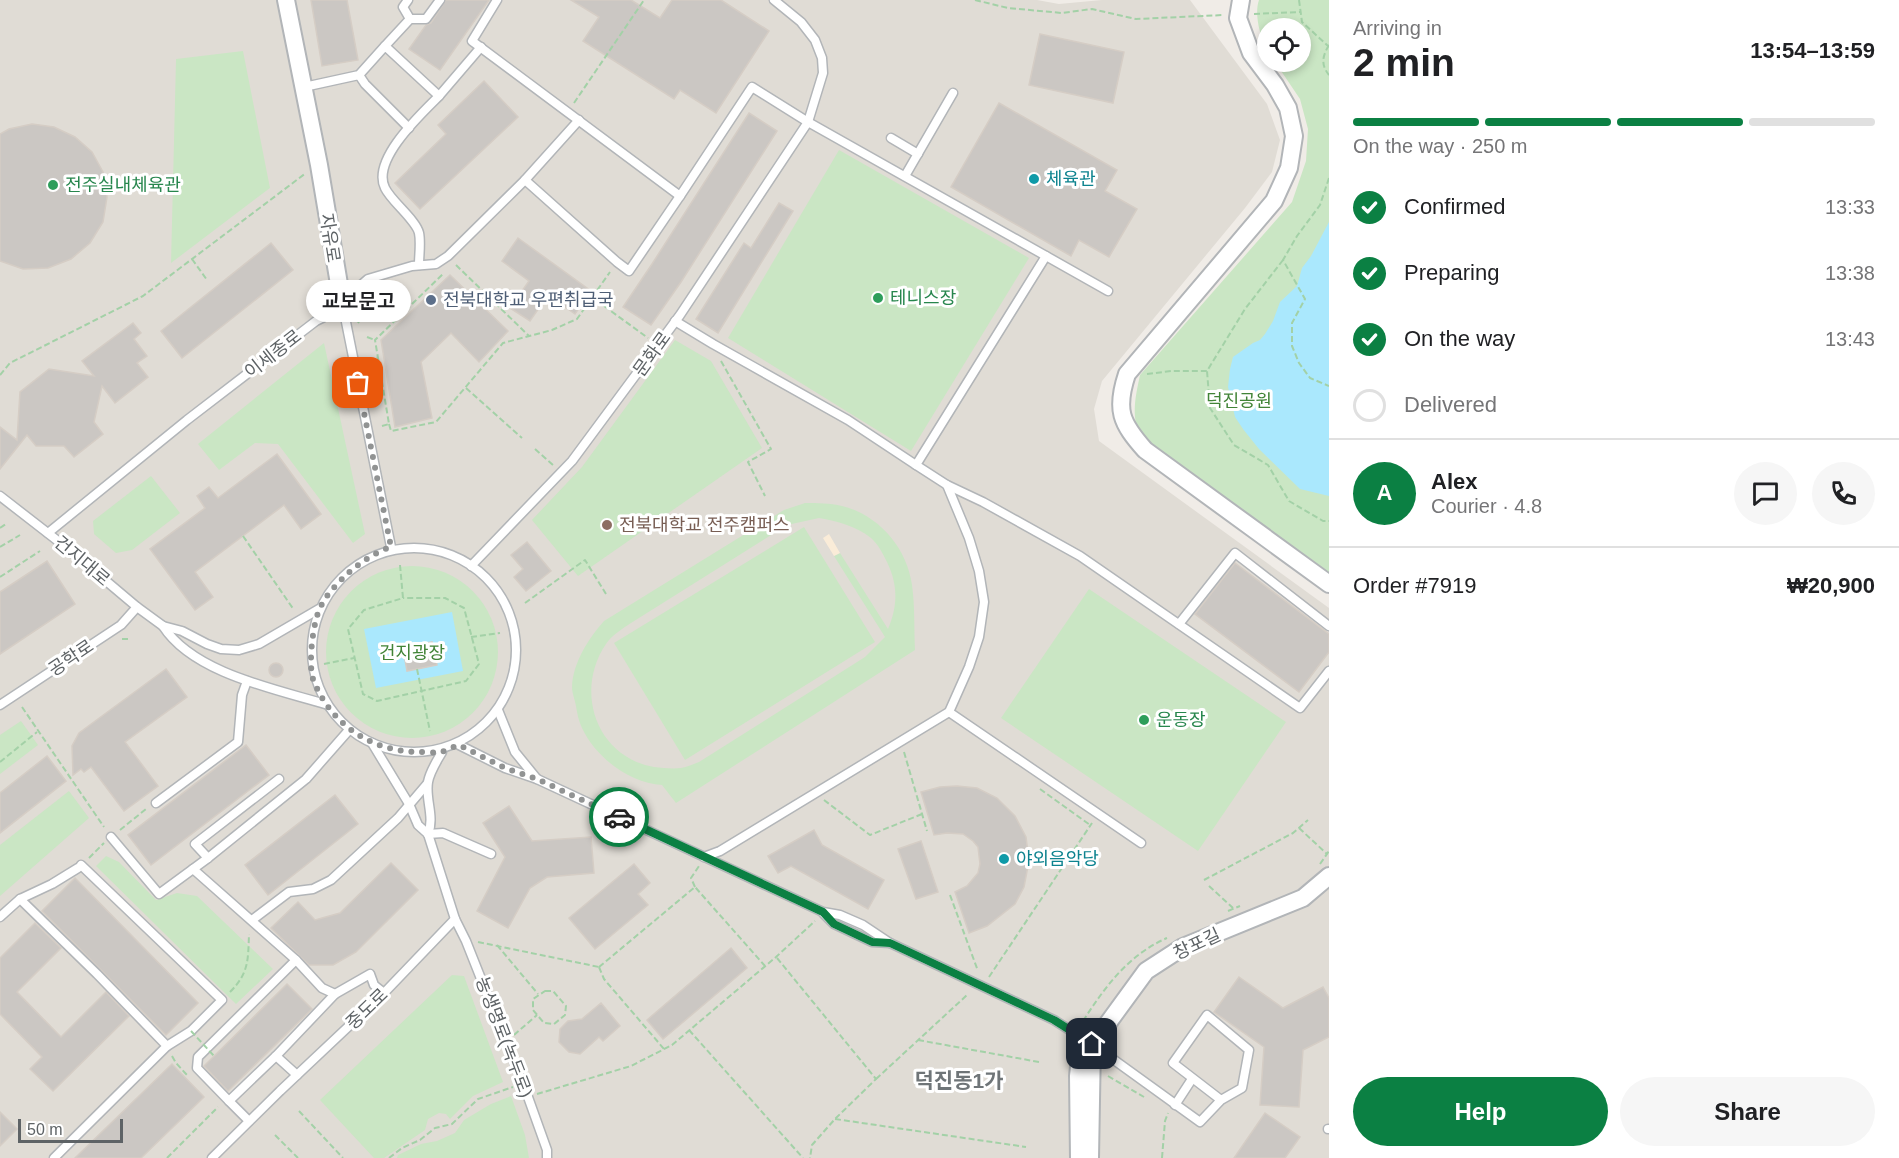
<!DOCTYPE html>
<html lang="en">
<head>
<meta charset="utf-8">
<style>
	body { margin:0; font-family:Arial,"Noto Sans KR",sans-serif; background:#f6f6f6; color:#202124; height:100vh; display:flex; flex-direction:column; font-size:22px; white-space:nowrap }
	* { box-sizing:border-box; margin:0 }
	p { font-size:20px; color:#757577 }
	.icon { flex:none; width:33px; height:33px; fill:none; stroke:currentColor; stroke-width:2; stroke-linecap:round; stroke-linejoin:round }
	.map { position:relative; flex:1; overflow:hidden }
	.sheet { display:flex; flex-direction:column; background:#fff; width:570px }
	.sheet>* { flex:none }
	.buttons { position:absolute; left:1257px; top:18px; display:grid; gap:12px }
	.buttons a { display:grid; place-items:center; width:54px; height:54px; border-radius:50%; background:#fff; box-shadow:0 3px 9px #0003; font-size:30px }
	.scale { position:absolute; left:18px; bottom:15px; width:105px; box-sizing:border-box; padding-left:6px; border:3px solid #5e6366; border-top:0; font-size:16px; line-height:21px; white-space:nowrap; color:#5e6366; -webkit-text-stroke:4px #fff; paint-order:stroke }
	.pin { position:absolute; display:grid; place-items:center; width:51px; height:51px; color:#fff; margin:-26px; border-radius:12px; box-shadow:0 3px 9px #0006 }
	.courier { position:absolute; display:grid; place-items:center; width:60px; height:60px; margin:-30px; border:4px solid #0b8043; border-radius:50%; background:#fff; color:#222; box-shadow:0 2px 8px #0007 }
	.bubble { position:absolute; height:42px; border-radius:21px; background:#fff; box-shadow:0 3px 9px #0003; font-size:20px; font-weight:600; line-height:42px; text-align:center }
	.overview em { font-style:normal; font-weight:600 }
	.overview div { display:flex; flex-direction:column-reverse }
	.overview { display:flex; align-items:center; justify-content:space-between; height:102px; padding:0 24px }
	h1 { font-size:39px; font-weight:600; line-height:45px }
	.bar { display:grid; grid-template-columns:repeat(4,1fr); gap:9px 6px; align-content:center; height:72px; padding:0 24px }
	.bar i { height:8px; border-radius:4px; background:#e0e0e0 }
	.bar .selected { background:#0b8043 }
	.bar p { grid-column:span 4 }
	.line { display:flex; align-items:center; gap:15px; padding:0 24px; border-top:2px solid #e0e0e0 }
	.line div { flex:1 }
	.round { display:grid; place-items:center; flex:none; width:63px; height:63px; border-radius:32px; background:#f6f6f6 }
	ol { padding:0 24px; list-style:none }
	li { display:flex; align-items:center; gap:18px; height:66px }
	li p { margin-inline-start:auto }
	li .icon { padding:6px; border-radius:50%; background:#0b8043; color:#fff; stroke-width:4 }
	li:last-child { color:#757577 }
	li i { width:33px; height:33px; border:3px solid #e0e0e0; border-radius:50% }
	.action { display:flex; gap:12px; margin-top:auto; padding:12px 24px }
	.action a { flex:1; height:69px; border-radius:36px; background:#0b8043; color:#fff; font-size:24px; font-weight:600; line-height:69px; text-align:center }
	.action a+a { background:#f6f6f6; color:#202124 }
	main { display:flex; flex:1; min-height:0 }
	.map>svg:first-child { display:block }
	.education { fill:#e0dcd5 }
	.green { fill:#cae6c4; fill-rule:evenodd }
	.sand { fill:#faecd8 }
	.water { fill:#aae8fd }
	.building { fill:#cbc7c3; stroke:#d5cdc5; stroke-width:1.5 }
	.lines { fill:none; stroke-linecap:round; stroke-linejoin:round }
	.lane-casing { stroke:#b2b5b8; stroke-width:11 }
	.street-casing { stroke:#b2b5b8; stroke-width:20 }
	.path { stroke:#a3d1a7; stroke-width:2; stroke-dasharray:6 3; stroke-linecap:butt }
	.lane { stroke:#fff; stroke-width:8 }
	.street { stroke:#fff; stroke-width:16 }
	.path-bridge { stroke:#a3d1a7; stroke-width:2; stroke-dasharray:6 3; stroke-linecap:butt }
	.done { stroke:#919393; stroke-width:6; stroke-dasharray:0 10.8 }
	.route { stroke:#0b8043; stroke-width:8 }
	.culture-dot { fill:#0f9aa8; stroke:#fff; stroke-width:2 }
	.leisure-dot { fill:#2e9e5b; stroke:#fff; stroke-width:2 }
	.service-dot { fill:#5c6f8a; stroke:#fff; stroke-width:2 }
	.education-dot { fill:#8d6e63; stroke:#fff; stroke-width:2 }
	.labels { text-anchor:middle; stroke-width:6; stroke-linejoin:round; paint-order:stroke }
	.culture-label { font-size:18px; fill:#0d838f; stroke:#fff; text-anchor:start }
	.leisure-label { font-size:18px; fill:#27864d; stroke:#fff; text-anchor:start }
	.street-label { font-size:18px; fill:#5e6366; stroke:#fff }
	.service-label { font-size:18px; fill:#4e5e75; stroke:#fff; text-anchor:start }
	.park-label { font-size:18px; fill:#418437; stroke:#fff }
	.education-label { font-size:18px; fill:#785e54; stroke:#fff; text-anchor:start }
	.quarter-label { font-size:21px; font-weight:bold; fill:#6f7578; stroke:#fff }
</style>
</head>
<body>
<main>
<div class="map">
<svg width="1329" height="1158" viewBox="0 0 1329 1158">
	<rect width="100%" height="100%" fill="#f0ece7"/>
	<path class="education" d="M0,0H1037L1059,4L1102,0H1190L1267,104L1280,140L1272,172L1245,208L1102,381L1094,409L1099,441L1329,608V1158H0Z"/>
	<g class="green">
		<path d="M1259,0H1329V580L1153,451C1149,447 1144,442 1141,436C1130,418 1136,394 1140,375L1292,202L1306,161L1308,129L1300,99L1275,62H1300V28H1268L1267,49C1260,37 1254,14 1259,0Z"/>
		<path d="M243,51L270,188L171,263L176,59Z"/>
		<path d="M839,150L1029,258L911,451L728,338Z"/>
		<path d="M675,340L711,361L762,448L578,576L532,520L582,467Z"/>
		<path d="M324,343L365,534L353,543L278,444L255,443L219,470L198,444Z"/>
		<path d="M151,476L180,513L132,550L116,553L94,534L93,521Z"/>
		<path d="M805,503C817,503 830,503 842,506C879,515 907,548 912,585C915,606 914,629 915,650L676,803L662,785C630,783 596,758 582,728C579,722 577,713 576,706C575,700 572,693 572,687C573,663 588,639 604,621L784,510ZM819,518C837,521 856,526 871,538C878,544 883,554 887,562C898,585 898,605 888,629L840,553L834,556L885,637L865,657L699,762C693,764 687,767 681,768C673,769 663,768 654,767C596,757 574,691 606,644C612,635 622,629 631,623L787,525Z"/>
		<path d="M804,527L875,642L685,760L614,643Z"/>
		<circle cx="412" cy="652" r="86"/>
		<path d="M1089,589L1286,722L1198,851L1001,718Z"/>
		<path d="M21,721L38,745L0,774V735Z"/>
		<path d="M69,791L89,818L0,896V845Z"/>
		<path d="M106,856L119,862L156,900L177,893L197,896L273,969L236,1004L96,866Z"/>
		<path d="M452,975L464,976L503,1082L473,1096L450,1119L446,1114L439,1113L428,1119L425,1130L384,1158H374L320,1100Z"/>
		<path d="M511,1096L525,1135L529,1158H397L398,1155L421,1144L437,1141L455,1133L464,1120L491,1104Z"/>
	</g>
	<path class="sand" d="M829,534L840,553L834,556L823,538Z"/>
	<g class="water">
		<path d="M1329,222V496L1300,489L1259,449L1243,429L1235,417L1228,387L1230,369L1233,357L1253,343L1260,340L1265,334L1273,321L1280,302L1297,286L1302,268L1311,256Z"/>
		<path d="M452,612L463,671L376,688L364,629Z"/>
	</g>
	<g class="building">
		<path d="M311,0H347L358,60L322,66Z"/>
		<path d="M446,0H489L440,70L409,49L426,25L431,23Z"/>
		<path d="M571,0H631L660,18L672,0H721L769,31L716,113L680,90L674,99L583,41L599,17Z"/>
		<path d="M1040,34L1124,52L1113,103L1029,85Z"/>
		<path d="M484,81L518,117L420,209L395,183L446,134L438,125Z"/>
		<path d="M999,103L1117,170L1105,191L1137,209L1109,257L1079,240L1071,256L951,187Z"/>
		<path d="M749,113L777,131L681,282L651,325L623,307L652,264Z"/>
		<path d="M32,124L54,127L75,137L92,152L103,172L107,197L103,222L90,243L71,259L48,268L23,269L0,261V134L9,129Z"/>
		<path d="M779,203L793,211L718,333L696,319L744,243L751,248Z"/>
		<path d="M518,238L591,291L575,314L548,295L530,321L510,308L529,281L502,261Z"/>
		<path d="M271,243L293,270L182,358L161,331Z"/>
		<path d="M450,275L508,331L479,362L451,333L421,362L432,418L395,427L381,340Z"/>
		<path d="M133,323L141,333L134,339L147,356L137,363L148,377L115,403L102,386L94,422L103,434L74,457L64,446H36L27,435L0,469V427L17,440L20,392L49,369L94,376L82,361Z"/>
		<path d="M277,454L321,514L301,529L284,505L195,572L213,597L195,610L150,549L205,508L197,496L209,487L218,498Z"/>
		<path d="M527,542L551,571L526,591L514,577L523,569L511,555Z"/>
		<path d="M47,561L75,604L0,654V592Z"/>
		<path d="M1235,563L1329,634V652L1299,692L1195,614Z"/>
		<path d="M432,642L437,665L407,671L403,648Z"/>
		<circle cx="276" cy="670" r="7"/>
		<path d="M166,669L187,697L125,742L158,786L124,811L91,767L84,772L81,769L73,775L72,746L79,733Z"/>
		<path d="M246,745L269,775L151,865L128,835Z"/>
		<path d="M47,756L66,781L0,833V793Z"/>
		<path d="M957,786L977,788L997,798L1015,816L1026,837L1029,861L1024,887L1015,904L987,926L969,933L955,892L967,886L978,873L980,864L978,847L973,841L963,834L947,833L934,835L921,792L940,787Z"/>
		<path d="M335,795L358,824L268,895L245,865Z"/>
		<path d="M509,806L532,841L591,837L594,873L547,877L530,888L508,928L477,911L505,857L483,823Z"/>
		<path d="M814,830L822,845L884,880L868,909L791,866L778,873L768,856Z"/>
		<path d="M921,841L938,892L916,899L898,849Z"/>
		<path d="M391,863L418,890L356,952L333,965H309L271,928L298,902L315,920L340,913Z"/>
		<path d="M634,864L650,883L638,894L648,905L595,949L569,918Z"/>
		<path d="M75,878L198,1003L166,1035L42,911Z"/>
		<path d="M35,923L61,948L17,992L61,1037L106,992L129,1016L53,1091L30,1069L42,1057L0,1014V958Z"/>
		<path d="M731,948L747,968L663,1039L647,1020Z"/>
		<path d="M1239,977L1283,1008L1323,987L1329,998V1037L1303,1050L1299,1107L1260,1105L1264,1047L1214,1012Z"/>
		<path d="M287,984L312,1009L228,1091L204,1066Z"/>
		<path d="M601,1003L620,1026L603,1041L599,1037L580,1054L569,1052L559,1042L560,1029L568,1021L582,1019Z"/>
		<path d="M172,1064L204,1097L141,1158H75Z"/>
		<path d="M0,1112L17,1129L0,1146Z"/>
		<path d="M1265,1113L1300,1137L1285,1158H1234Z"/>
	</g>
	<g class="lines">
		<defs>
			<g id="lane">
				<path d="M408,0L403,7L410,19"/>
				<path d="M497,0L472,41L680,196L752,87L808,122L1046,256L916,465L947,485L969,538L979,571L984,602L979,637L969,667L949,712L720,851L704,857"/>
				<path d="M385,46L410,19H426L440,0"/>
				<path d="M359,75L365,84L409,128"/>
				<path d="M304,87L359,75L385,46L439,96C421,114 371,160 385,188C391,201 416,220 419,233C421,242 419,255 419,265"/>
				<path d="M439,96L481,47"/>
				<path d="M891,138L918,154"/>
				<path d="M905,176L953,93"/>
				<path d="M525,180L617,262L629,271L680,196"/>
				<path d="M1046,256L1108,291"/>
				<path d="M342,302L391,547"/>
				<path d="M675,321L713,344L848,420L916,465"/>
				<path d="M947,485L983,502L1080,556L1300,708L1329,671"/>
				<path d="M0,496L67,548L137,607L163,626L182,631L207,644L221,649L239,650L259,644L319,609"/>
				<path d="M48,533L187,420L316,321L326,316L368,279L412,266L436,264L448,256L525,180L579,120"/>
				<circle cx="414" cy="650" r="102"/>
				<path d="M471,566L572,461L680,315L808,122L823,73L822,58L815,40L801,22L774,0"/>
				<path d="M1179,624L1235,553L1329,626"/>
				<path d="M163,626C193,673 275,689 325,704"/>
				<path d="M0,705L121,625L137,607"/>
				<path d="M498,710L515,752L537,779"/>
				<path d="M949,712L1141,843"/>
				<path d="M372,743L409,804L418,825L428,834L455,919L466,941L528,1097L547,1150V1158"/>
				<path d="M459,745L505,768L537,779L823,912L840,915L863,925L890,943L1054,1020L1092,1044L1200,1122L1221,1100L1242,1088L1249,1050L1207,1015L1173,1063L1221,1100"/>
				<path d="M156,803L238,742L242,695L247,681"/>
				<path d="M428,834C435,817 425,799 428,782C430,771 437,761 442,752"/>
				<path d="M428,834L443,833L491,854"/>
				<path d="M111,837L159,894L208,858L306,779L349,730"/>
				<path d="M208,858L195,844L279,779"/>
				<path d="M81,865L222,1000L191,1031L167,1046"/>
				<path d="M193,869L296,960L322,988L335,994L370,974L374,985L384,993"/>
				<path d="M20,899L97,974L167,1046L54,1158"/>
				<path d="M823,913L834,924L872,942L890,943"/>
				<path d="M0,917L20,899L52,884L78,868"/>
				<path d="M252,920L289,892L313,889L331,880L398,818L427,784"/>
				<path d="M296,960L198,1057L197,1068L229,1101L276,1056L335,994"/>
				<path d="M276,1056L297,1075"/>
				<path d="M229,1101L249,1121"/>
				<path d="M1175,1105L1192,1079"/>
				<path d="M1328,1129H1329"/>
				<path d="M212,1158L280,1091L384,993L455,919"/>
			</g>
			<g id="street">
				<path d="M286,0L319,165L342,302"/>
				<path d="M1241,0L1238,18L1251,53L1275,85L1288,108L1294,136L1289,168L1274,201L1127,374C1115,410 1121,423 1145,450L1329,584"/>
				<path d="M1079,1158L1078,1076L1080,1057L1100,1034L1146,971L1183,947L1303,898L1329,876"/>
				<path d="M1090,1158L1092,1044"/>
			</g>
		</defs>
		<use href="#lane" class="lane-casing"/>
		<use href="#street" class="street-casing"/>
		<g class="path">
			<path d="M975,0L1008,8L1062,13L1092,9L1136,19L1224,15"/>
			<path d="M1299,0L1302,22L1328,46"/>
			<path d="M1254,14L1300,12"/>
			<path d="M1329,45C1323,55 1320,64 1329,75"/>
			<path d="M574,103L644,0"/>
			<path d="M1329,178L1320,205L1297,236L1283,260L1305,299L1292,323V346L1299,363L1310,378L1329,386"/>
			<path d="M192,259L207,280"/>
			<path d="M1283,260L1245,309L1207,371L1210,408L1234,445L1268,465L1289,501L1323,521H1329"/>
			<path d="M456,265L529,336"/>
			<path d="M604,306L648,338"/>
			<path d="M358,323L363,315"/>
			<path d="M367,337L375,340"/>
			<path d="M721,361L771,449L748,462L765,496"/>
			<path d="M1147,374L1171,371H1207"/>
			<path d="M0,375L10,363L143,296L306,173"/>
			<path d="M373,375L377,357"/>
			<path d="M374,381L382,380"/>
			<path d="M466,388L522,438"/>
			<path d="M389,424L391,431L436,422L503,343L552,330L577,319L610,272"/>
			<path d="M382,426L389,424L375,340L444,273"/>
			<path d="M535,449L553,465"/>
			<path d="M0,528L6,524"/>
			<path d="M243,536L294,610"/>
			<path d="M0,547L20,535"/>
			<path d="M400,565L403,598L364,610L348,629L363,694L377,701L466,681L479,664L464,608L445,598H403"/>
			<path d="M0,577L40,551"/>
			<path d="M525,603L585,560L606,594"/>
			<path d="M471,637L500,633"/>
			<path d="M122,639H131"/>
			<path d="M324,664L354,658"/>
			<path d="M417,669L430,731"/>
			<path d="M22,707L104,827"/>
			<path d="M904,752L927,831"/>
			<path d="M0,762L37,732"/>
			<path d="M1040,789L1090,825"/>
			<path d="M824,800L870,835L922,814"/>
			<path d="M1299,828L1327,854"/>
			<path d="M120,830L146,809"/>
			<path d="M89,858L104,843"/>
			<path d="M1320,864L1329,851"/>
			<path d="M1204,880L1293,833L1308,820"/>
			<path d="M1209,886L1233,908"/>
			<path d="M695,887L691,878L699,866"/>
			<path d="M950,895L978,971"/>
			<path d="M1228,911L1240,906"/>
			<path d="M478,942L599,967"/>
			<path d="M497,945L538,994"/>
			<path d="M777,958L876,1079L835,1119L812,1145L810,1158"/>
			<path d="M599,967L695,887L765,966"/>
			<path d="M599,967L604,979L664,1049"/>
			<path d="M989,977L1092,823"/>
			<path d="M545,991H553L566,1006L565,1015L554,1024L544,1023L533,1010V999Z"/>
			<path d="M230,992C249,973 248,960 249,934"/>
			<path d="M1083,1021C1105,987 1128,955 1167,938"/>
			<path d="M689,1030L803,1158"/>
			<path d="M514,1035L537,1015"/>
			<path d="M918,1040L1039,1062"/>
			<path d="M172,1056L176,1063L187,1075"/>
			<path d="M1108,1076L1144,1097"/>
			<path d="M876,1079L967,995"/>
			<path d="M537,1094L631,1066L672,1045L776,957L815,921"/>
			<path d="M299,1111L343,1158"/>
			<path d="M835,1119L1026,1147"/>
			<path d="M275,1135L298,1158"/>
			<path d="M167,1158L218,1107"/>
			<path d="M389,1158L402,1148L420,1140L435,1128L452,1124L478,1099L513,1087"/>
			<path d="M1162,1158L1165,1121L1168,1113"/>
		</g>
		<use href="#lane" class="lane"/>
		<use href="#street" class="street"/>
		<path class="path-bridge" d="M191,1031L214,1056"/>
	</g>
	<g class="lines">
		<path class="done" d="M358,383L391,547C375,552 358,564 345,576C336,585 326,595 320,608C313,622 308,664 313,679C330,724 372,752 419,752C426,752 435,753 442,752C447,750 453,747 459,745L505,768L537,779L619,817"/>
		<path class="route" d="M619,817L823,912L834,924L872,942L890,943L1054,1020L1092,1044"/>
	</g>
	<g class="culture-dot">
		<circle cx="1034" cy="179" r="6"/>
		<circle cx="1004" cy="859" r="6"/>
	</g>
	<g class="leisure-dot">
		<circle cx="53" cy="185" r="6"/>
		<circle cx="878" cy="298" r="6"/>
		<circle cx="1144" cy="720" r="6"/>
	</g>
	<circle class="service-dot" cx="431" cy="300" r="6"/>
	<circle class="education-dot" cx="607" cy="525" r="6"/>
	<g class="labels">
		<g class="culture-label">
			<text x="1046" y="185">체육관</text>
			<text x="1016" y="865">야외음악당</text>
		</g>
		<g class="leisure-label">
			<text x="65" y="191">전주실내체육관</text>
			<text x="890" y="304">테니스장</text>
			<text x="1156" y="726">운동장</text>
		</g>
		<g class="street-label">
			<text transform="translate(330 238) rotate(81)" y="6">자유로</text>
			<text transform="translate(273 354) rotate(-38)" y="6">이세종로</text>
			<text transform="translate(652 354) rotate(-54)" y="6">문화로</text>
			<text transform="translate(82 561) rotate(40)" y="6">건지대로</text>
			<text transform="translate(71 658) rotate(-34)" y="6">공학로</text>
			<text transform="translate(1197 944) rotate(-25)" y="6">창포길</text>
			<text transform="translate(367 1009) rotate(-44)" y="6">중도로</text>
			<text transform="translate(504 1037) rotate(69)" y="6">농생명로(녹두로)</text>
		</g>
		<g class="service-label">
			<text x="443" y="306">전북대학교 우편취급국</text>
		</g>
		<g class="park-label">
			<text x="1239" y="407">덕진공원</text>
			<text x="412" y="659">건지광장</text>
		</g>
		<g class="education-label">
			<text x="619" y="531">전북대학교 전주캠퍼스</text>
		</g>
		<g class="quarter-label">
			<text x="959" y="1088">덕진동1가</text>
		</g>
	</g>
</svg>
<div class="buttons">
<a><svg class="icon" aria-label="locate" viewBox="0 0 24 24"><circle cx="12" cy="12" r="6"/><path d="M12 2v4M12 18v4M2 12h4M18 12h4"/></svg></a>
</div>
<div class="scale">50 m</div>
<div class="pin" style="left:358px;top:383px;background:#ea580c"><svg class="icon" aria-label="bag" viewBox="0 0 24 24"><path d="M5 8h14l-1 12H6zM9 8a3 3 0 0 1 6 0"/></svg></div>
<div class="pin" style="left:1092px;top:1044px;background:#1f2937"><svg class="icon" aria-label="home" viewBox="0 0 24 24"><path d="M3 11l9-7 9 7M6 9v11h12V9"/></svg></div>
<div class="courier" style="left:619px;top:817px"><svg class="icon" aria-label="car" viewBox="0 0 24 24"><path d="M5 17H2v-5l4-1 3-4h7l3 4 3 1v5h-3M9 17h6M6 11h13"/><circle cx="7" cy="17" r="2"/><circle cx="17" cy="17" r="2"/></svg></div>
<div class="bubble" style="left:306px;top:280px;width:105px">교보문고</div>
</div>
<section class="sheet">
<div class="overview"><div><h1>2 min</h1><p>Arriving in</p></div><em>13:54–13:59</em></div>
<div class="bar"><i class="selected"></i><i class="selected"></i><i class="selected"></i><i></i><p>On the way · 250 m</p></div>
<ol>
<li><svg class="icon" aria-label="check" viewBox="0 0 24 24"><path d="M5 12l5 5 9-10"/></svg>Confirmed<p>13:33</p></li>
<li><svg class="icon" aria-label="check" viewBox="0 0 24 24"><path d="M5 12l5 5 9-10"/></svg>Preparing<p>13:38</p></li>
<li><svg class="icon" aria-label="check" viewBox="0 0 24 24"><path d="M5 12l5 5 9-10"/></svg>On the way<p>13:43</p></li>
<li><i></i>Delivered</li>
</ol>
<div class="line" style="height:108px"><b class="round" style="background:#0b8043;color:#fff">A</b><div><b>Alex</b><p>Courier · 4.8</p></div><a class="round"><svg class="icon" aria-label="chat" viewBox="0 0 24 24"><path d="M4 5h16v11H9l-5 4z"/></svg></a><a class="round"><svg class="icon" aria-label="phone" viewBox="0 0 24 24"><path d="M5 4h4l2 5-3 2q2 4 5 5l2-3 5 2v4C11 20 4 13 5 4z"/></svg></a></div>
<div class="line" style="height:78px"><div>Order #7919</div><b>₩20,900</b></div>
<div class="action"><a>Help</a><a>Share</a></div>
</section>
</main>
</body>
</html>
